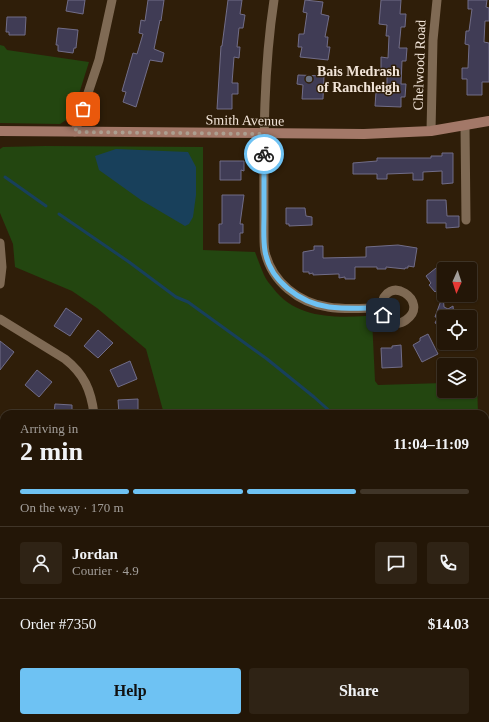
<!DOCTYPE html>
<html lang="en">
<head>
<meta charset="utf-8">
<style>
	body { margin:0; font-family:"Times New Roman",serif; background:#2f2315; color:#f1f3f6; height:100vh; display:flex; flex-direction:column; font-size:15px; white-space:nowrap }
	* { box-sizing:border-box; margin:0 }
	p { font-size:13px; color:#a39f9b }
	.icon { flex:none; width:22px; height:22px; fill:none; stroke:currentColor; stroke-width:2; stroke-linecap:round; stroke-linejoin:round }
	.map { position:relative; flex:1; overflow:hidden }
	.drawer { position:absolute; left:0px; top:410px; width:489px; height:312px; display:flex; flex-direction:column; background:#231607; border-radius:12px 12px 0 0; box-shadow:0 1px 3px #0004,0 0 0 1px #403528 }
	.drawer>* { flex:none }
	.needle { width:26px; rotate:183deg }
	.tools { position:absolute; left:437px; top:262px; display:grid; gap:8px }
	.tools a { display:grid; place-items:center; width:40px; height:40px; border-radius:4px; background:#231607; box-shadow:0 1px 3px #0004,0 0 0 1px #403528; font-size:20px }
	.pin { position:absolute; display:grid; place-items:center; width:34px; height:34px; color:#fff; margin:-17px; border-radius:8px; box-shadow:0 2px 6px #0006 }
	.courier { position:absolute; display:grid; place-items:center; width:40px; height:40px; margin:-20px; border:3px solid #6ec2f3; border-radius:50%; background:#fff; color:#222; box-shadow:0 1px 5px #0007 }
	.summary em { font-style:normal; font-weight:600 }
	.summary div { display:flex; flex-direction:column-reverse }
	.summary { display:flex; align-items:center; justify-content:space-between; height:68px; padding:0 20px }
	h1 { font-size:26px; font-weight:600; line-height:30px }
	.bar { display:grid; grid-template-columns:repeat(4,1fr); gap:6px 4px; align-content:center; height:48px; padding:0 20px }
	.bar i { height:5px; border-radius:3px; background:#403528 }
	.bar .on { background:#6ec2f3 }
	.bar p { grid-column:span 4 }
	.line { display:flex; align-items:center; gap:10px; padding:0 20px; border-top:1px solid #403528 }
	.line div { flex:1 }
	.round { display:grid; place-items:center; flex:none; width:42px; height:42px; border-radius:4px; background:#2f2315 }
	.cta { display:flex; gap:8px; margin-top:auto; padding:8px 20px }
	.cta a { flex:1; height:46px; border-radius:4px; background:#6ec2f3; color:#111; font-size:16px; font-weight:600; line-height:46px; text-align:center }
	.cta a+a { background:#2f2315; color:#f1f3f6 }
	.map>svg:first-child { display:block }
	.green { fill:#234610 }
	.water { fill:#18405b }
	.lines { fill:none; stroke-linecap:round; stroke-linejoin:round }
	.stream { stroke:#18405b; stroke-width:3 }
	.building { fill:#403c55; stroke:#716d88 }
	.lane { stroke:#7f6a54; stroke-width:4.5 }
	.street { stroke:#7f6a54; stroke-width:9 }
	.secondary { stroke:#a37868; stroke-width:10 }
	.done { stroke:#ad9f90; stroke-width:4; stroke-dasharray:0 7.2 }
	.route { stroke:#6ec2f3; stroke-width:5 }
	.worship-dot { fill:#6b7280; stroke:#2f1e09; stroke-width:1.5 }
	.labels { text-anchor:middle; stroke-width:3; stroke-linejoin:round; paint-order:stroke }
	.street-label { font-size:14px; fill:#f1e4d8; stroke:#2f1e09 }
	.poi-label { font-size:14px; font-weight:bold; fill:#f1e4d8; stroke:#2f1e09; text-anchor:start }
</style>
</head>
<body>
<div class="map">
<svg width="489" height="722" viewBox="0 0 489 722">
	<rect width="100%" height="100%" fill="#2f1e09"/>
	<g class="green">
		<path d="M0,45L4,46L7,50L89,62L77,100L69,118L60,124L0,123Z"/>
		<path d="M45,146L203,147V250L255,252C258,260 261,268 264,275C266,280 270,284 273,288C295,318 333,318 366,316L372,319L375,381L378,385L444,383V391H470V382H477L478,414H164L146,349L97,308L72,291L15,267L13,244L0,213V149L3,147Z"/>
		<path d="M485,513H489V624H486Z"/>
		<path d="M88,718H310L305,722H88Z"/>
	</g>
	<path class="water" d="M116,149L188,152L196,167V195L193,217L189,224L185,226L141,200L99,170L95,156Z"/>
	<g class="lines">
		<g class="stream">
			<path d="M5,177L46,206"/>
			<path d="M59,214L129,262L176,297L188,302L267,359L314,397L333,414"/>
		</g>
	</g>
	<g class="building">
		<path d="M68,0H85L83,14L66,11Z"/>
		<path d="M148,0H164L161,21L160,20L154,49L164,53L162,62L150,60L136,107L123,102L126,92L122,91L133,53L137,54L143,34L139,33L141,20L145,21Z"/>
		<path d="M228,0H242L240,14L245,15L243,28H239L237,47H240L239,58L234,57L232,83H238V94H232V109H217L221,46H222Z"/>
		<path d="M305,0L323,2L321,14L329,16L325,37H328L327,47H330L328,60L300,57L302,47H298L299,34H304L307,13L303,12Z"/>
		<path d="M381,0H401L400,14H406L405,27H401L399,48H407L406,61H402L401,84H406L405,97H401V107L375,106L376,92L387,93V71L381,69V57L388,58L389,36H386L387,25L379,24Z"/>
		<path d="M468,0H487L486,7L489,8V21H485L484,42L489,43V82H482V95H467V79H462V68H468L469,45L465,44L466,31H469L472,9H468Z"/>
		<path d="M7,17H26L25,35H9V32H6Z"/>
		<path d="M58,28L78,30L76,48H74L73,53L58,51V45H56Z"/>
		<path d="M298,75L324,76L323,99H302L303,85L297,84Z"/>
		<path d="M442,153H453V183L442,184V171L423,172V180H413V173L387,174V179H377V174H353V163L377,161V158H431V156H442Z"/>
		<path d="M220,161H244V171L241,170V180H220Z"/>
		<path d="M222,195H244L240,224H243V233H240V243H219V224H222Z"/>
		<path d="M427,200H446L447,216H459V227L446,228V223H427Z"/>
		<path d="M286,208H305L306,216L312,217V225L289,226V224H286Z"/>
		<path d="M398,245L417,248L414,267L408,266V268H405V269L386,267V269H377V267H355V279H345V277L339,278V274H337L313,275V273L309,274V272H303V252L314,250V246H323V258L366,257V247Z"/>
		<path d="M441,264L444,268V284L435,292L429,285L431,283L426,276Z"/>
		<path d="M443,295L444,307L448,309L453,306L454,317H444V327L435,323L438,317H435Z"/>
		<path d="M66,308L82,319L70,336L54,326Z"/>
		<path d="M98,330L113,343L98,358L84,346Z"/>
		<path d="M428,334L438,354L422,362L413,345L420,341V338Z"/>
		<path d="M0,341L14,352L0,370Z"/>
		<path d="M401,345L402,367L382,368L381,348H392V346Z"/>
		<path d="M130,361L137,379L118,387L110,370Z"/>
		<path d="M37,370L52,382L39,397L25,385Z"/>
		<path d="M138,399V414H119L118,400Z"/>
		<path d="M55,404L72,405V414H54Z"/>
	</g>
	<g class="lines">
		<path class="lane" d="M369,722L373,718"/>
		<g class="street">
			<path d="M274,0C262,79 264,158 264,237C264,242 264,247 265,252C272,282 299,303 328,307C345,310 364,308 381,308C385,270 432,302 406,320C395,328 384,319 381,308"/>
			<path d="M465,126L466,220"/>
			<path d="M431,131L433,40L437,0"/>
			<path d="M75,132L99,60L112,0"/>
			<path d="M0,243L2,267L0,284"/>
			<path d="M0,319L65,359C84,374 91,390 94,414"/>
			<path d="M0,505L4,500"/>
			<path d="M0,603H4"/>
			<path d="M0,721L16,718"/>
		</g>
		<path class="secondary" d="M0,131L364,134L431,131L489,121"/>
	</g>
	<g class="lines">
		<path class="done" d="M83,109L75,132L264,134V154"/>
		<path class="route" d="M264,154C264,174 264,194 264,214C264,226 263,239 265,251C270,281 300,303 329,307C346,309 364,308 381,308L383,315"/>
	</g>
	<circle class="worship-dot" cx="309" cy="79" r="4"/>
	<g class="labels">
		<g class="street-label">
			<text transform="translate(419 65) rotate(-88)" y="5">Chelwood Road</text>
			<text transform="translate(245 120) rotate(1)" y="5">Smith Avenue</text>
		</g>
		<g class="poi-label">
			<text x="317" y="76">Bais Medrash<tspan x="317" dy="16">of Ranchleigh</tspan></text>
		</g>
	</g>
</svg>
<div class="tools">
<a><svg class="needle" viewBox="-14 -14 28 28"><path d="M0-13l5 13h-10z" fill="#e53935"/><path d="M0 13l5-13h-10z" fill="#a39f9b"/></svg></a>
<a><svg class="icon" aria-label="locate" viewBox="0 0 24 24"><circle cx="12" cy="12" r="6"/><path d="M12 2v4M12 18v4M2 12h4M18 12h4"/></svg></a>
<a><svg class="icon" aria-label="layers" viewBox="0 0 24 24"><path d="M12 4l9 5-9 5-9-5zM3 14l9 5 9-5"/></svg></a>
</div>
<div class="pin" style="left:83px;top:109px;background:#ea580c"><svg class="icon" aria-label="bag" viewBox="0 0 24 24"><path d="M5 8h14l-1 12H6zM9 8a3 3 0 0 1 6 0"/></svg></div>
<div class="pin" style="left:383px;top:315px;background:#1f2937"><svg class="icon" aria-label="home" viewBox="0 0 24 24"><path d="M3 11l9-7 9 7M6 9v11h12V9"/></svg></div>
<div class="courier" style="left:264px;top:154px"><svg class="icon" aria-label="bike" viewBox="0 0 24 24"><circle cx="6" cy="16" r="4"/><circle cx="18" cy="16" r="4"/><path d="M6 16l4-8h5l3 8M10 8l3 8H6M13 5h3"/></svg></div>
<section class="drawer">
<div class="summary"><div><h1>2 min</h1><p>Arriving in</p></div><em>11:04–11:09</em></div>
<div class="bar"><i class="on"></i><i class="on"></i><i class="on"></i><i></i><p>On the way · 170 m</p></div>
<div class="line" style="height:72px"><a class="round"><svg class="icon" aria-label="person" viewBox="0 0 24 24"><circle cx="12" cy="8" r="4"/><path d="M4 21q1-7 8-7t8 7"/></svg></a><div><b>Jordan</b><p>Courier · 4.9</p></div><a class="round"><svg class="icon" aria-label="chat" viewBox="0 0 24 24"><path d="M4 5h16v11H9l-5 4z"/></svg></a><a class="round"><svg class="icon" aria-label="phone" viewBox="0 0 24 24"><path d="M5 4h4l2 5-3 2q2 4 5 5l2-3 5 2v4C11 20 4 13 5 4z"/></svg></a></div>
<div class="line" style="height:52px"><div>Order #7350</div><b>$14.03</b></div>
<div class="cta"><a>Help</a><a>Share</a></div>
</section>
</div>
</body>
</html>
